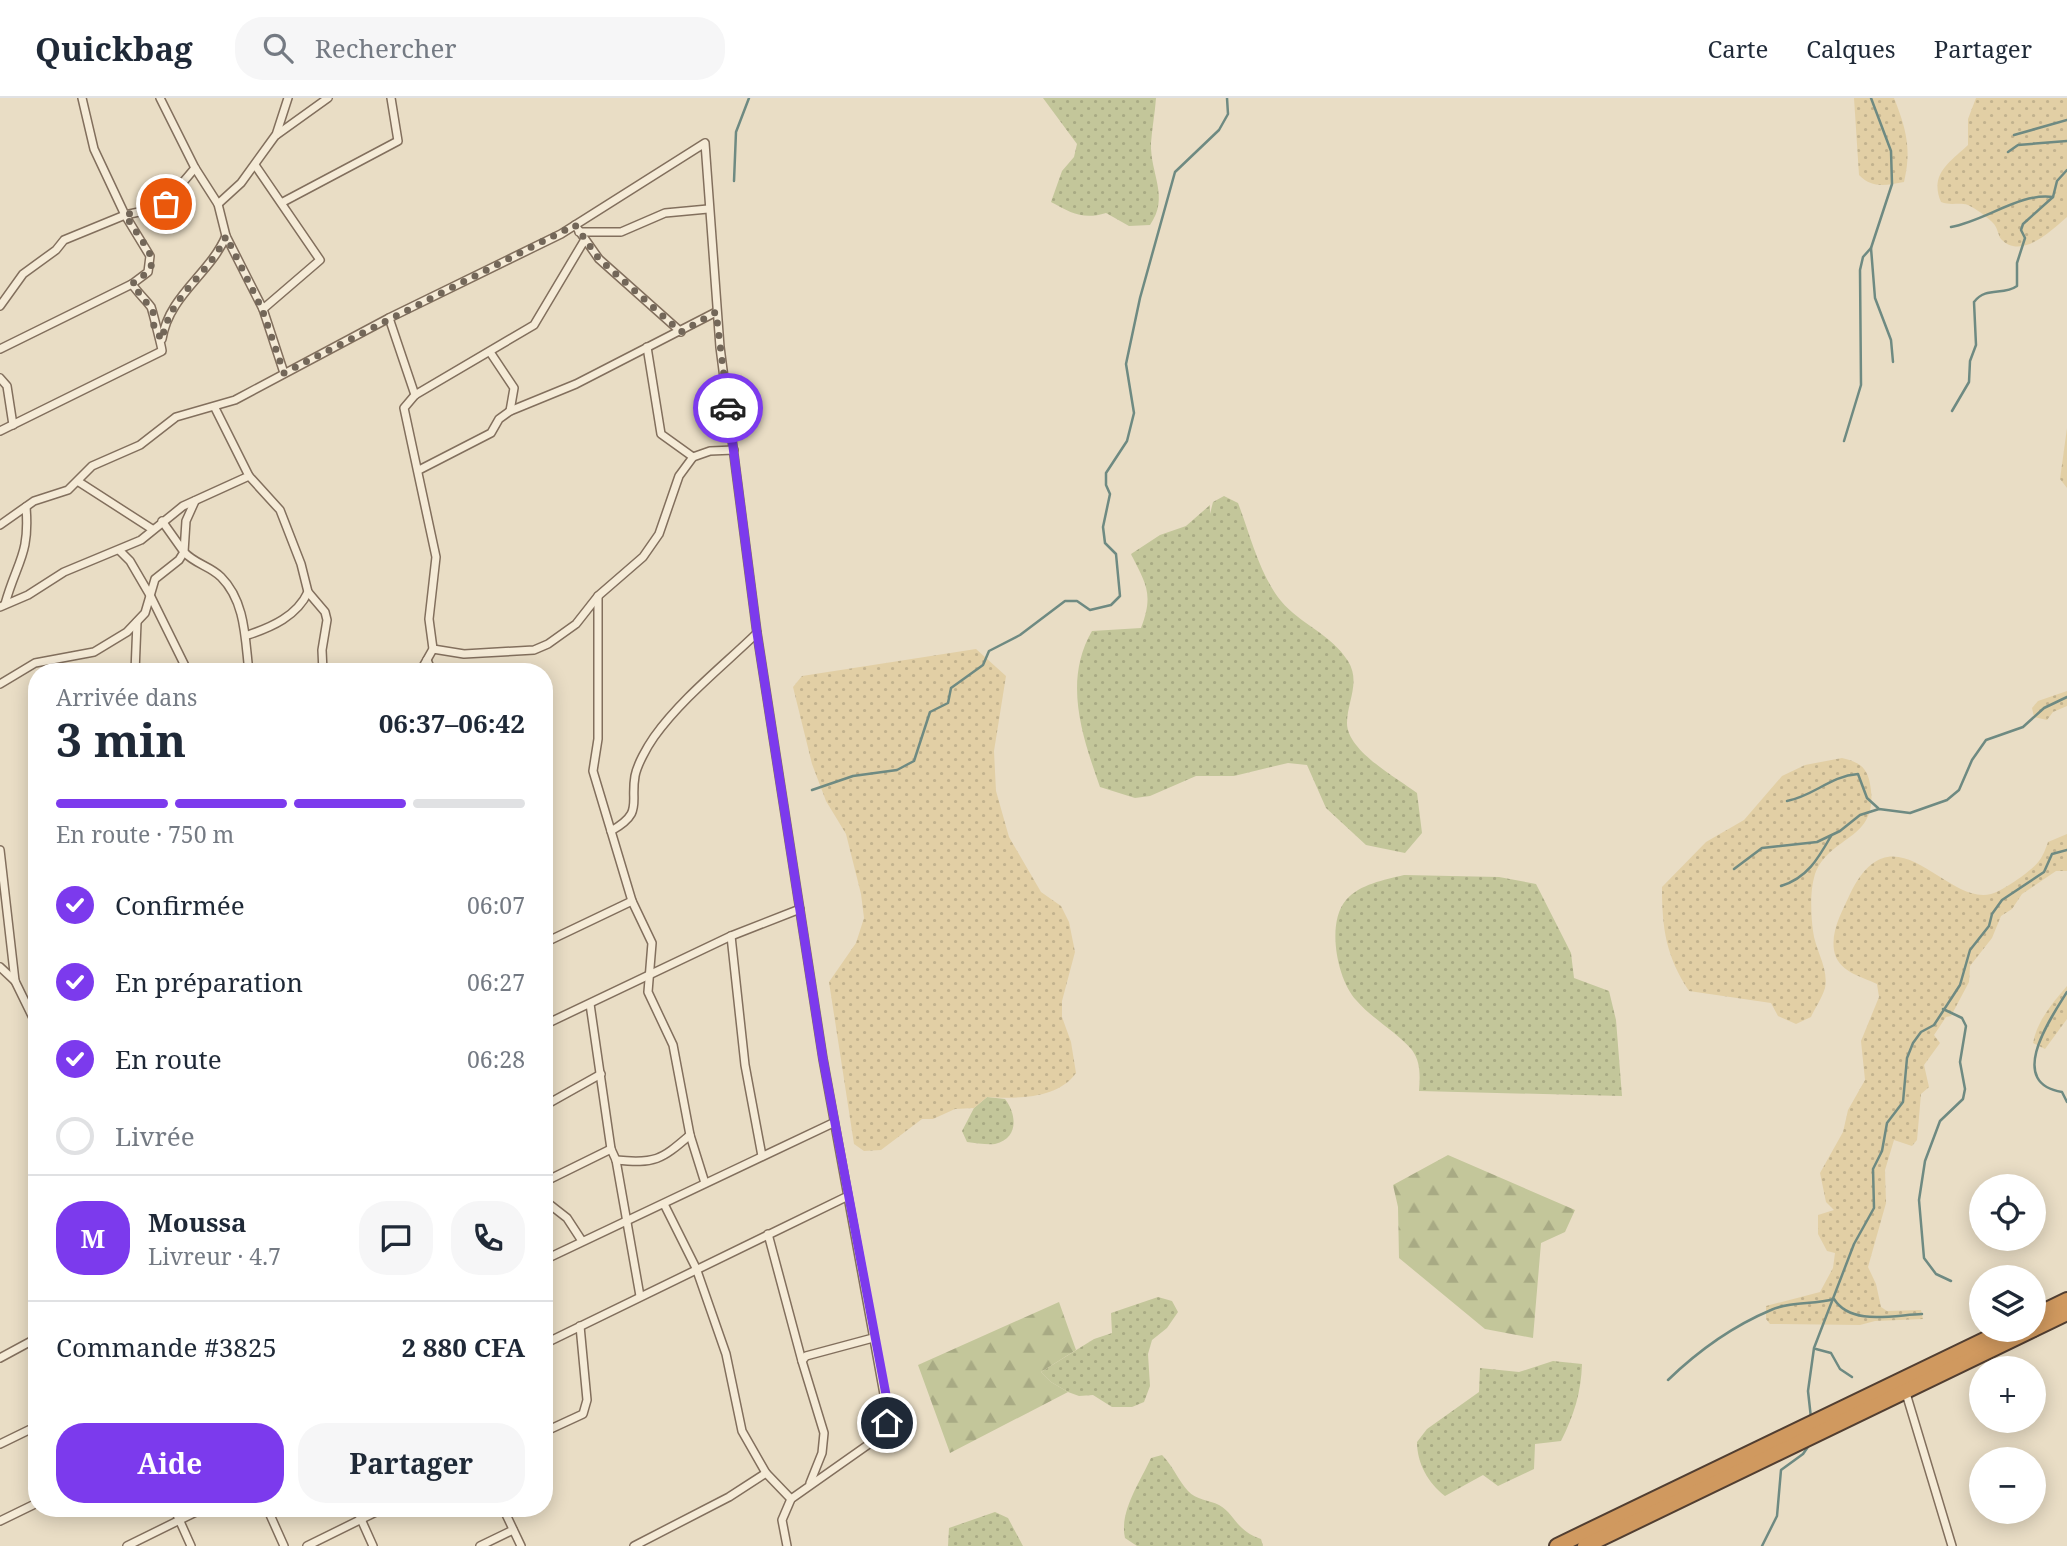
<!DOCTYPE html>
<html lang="fr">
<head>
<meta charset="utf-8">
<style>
	body { margin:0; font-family:"Noto Serif",serif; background:#f6f6f7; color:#1f2937; height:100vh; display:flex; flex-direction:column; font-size:26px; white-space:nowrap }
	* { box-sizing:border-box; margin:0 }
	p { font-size:23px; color:#747a83 }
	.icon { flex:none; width:38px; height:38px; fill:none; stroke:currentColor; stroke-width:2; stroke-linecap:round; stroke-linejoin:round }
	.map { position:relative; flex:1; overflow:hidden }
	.details { position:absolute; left:28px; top:565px; width:525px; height:854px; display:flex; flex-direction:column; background:#fff; border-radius:28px; box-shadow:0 4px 18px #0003 }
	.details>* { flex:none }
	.controls { position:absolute; left:1969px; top:1076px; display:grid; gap:14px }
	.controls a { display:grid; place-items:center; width:77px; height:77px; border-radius:50%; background:#fff; box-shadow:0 4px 18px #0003; font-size:35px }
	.pin { position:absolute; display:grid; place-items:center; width:60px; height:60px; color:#fff; margin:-30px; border:4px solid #fff; border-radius:50%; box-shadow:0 2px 7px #0007 }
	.courier { position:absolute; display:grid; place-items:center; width:70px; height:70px; margin:-35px; border:5px solid #7c3aed; border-radius:50%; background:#fff; color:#222; box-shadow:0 2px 9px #0007 }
	.summary em { font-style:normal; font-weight:700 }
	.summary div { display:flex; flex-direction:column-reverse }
	.summary { display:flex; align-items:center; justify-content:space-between; height:119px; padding:0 28px }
	h1 { font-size:46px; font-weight:700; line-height:52px }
	.bar { display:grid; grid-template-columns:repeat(4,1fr); gap:10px 7px; align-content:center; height:84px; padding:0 28px }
	.bar i { height:9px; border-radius:5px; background:#e0e1e3 }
	.bar .on { background:#7c3aed }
	.bar p { grid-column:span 4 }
	.line { display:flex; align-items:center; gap:18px; padding:0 28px; border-top:2px solid #e0e1e3 }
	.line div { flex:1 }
	.round { display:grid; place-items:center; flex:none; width:74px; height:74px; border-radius:28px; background:#f6f6f7 }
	ol { padding:0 28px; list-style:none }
	li { display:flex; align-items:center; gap:21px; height:77px }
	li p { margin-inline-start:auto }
	li .icon { padding:7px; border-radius:50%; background:#7c3aed; color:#fff; stroke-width:4 }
	li:last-child { color:#747a83 }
	li i { width:38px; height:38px; border:4px solid #e0e1e3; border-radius:50% }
	.button { display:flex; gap:14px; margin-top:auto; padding:14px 28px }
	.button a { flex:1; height:80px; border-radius:28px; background:#7c3aed; color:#fff; font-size:28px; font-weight:700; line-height:80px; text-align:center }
	.button a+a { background:#f6f6f7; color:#1f2937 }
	header { display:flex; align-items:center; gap:42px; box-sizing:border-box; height:98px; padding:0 35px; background:#fff; border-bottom:2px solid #e0e1e3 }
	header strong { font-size:33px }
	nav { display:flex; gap:38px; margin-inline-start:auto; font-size:24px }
	.search { width:490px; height:63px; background:#f6f6f7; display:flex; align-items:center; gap:18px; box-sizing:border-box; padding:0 24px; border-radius:28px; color:#747a83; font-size:26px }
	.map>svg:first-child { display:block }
	.grass { fill:url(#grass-dots) }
	.forest { fill:url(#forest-firs) }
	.sand { fill:url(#sand-dots) }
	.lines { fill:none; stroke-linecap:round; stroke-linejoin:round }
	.stream { stroke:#6e8a82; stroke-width:2.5 }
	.street-casing { stroke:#826f5d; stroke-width:10 }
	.highway-casing { stroke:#513e31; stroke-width:18 }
	.street { stroke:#f5ebd7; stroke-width:7 }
	.highway { stroke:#d0995f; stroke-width:14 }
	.done { stroke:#736759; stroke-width:7; stroke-dasharray:0 12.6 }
	.route { stroke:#7c3aed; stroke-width:9 }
</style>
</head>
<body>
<header>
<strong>Quickbag</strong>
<div class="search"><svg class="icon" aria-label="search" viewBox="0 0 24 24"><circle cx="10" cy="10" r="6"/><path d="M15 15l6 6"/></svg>Rechercher</div>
<nav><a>Carte</a><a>Calques</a><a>Partager</a></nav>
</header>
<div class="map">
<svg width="2067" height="1448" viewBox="0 0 2067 1448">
	<defs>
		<pattern id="grass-dots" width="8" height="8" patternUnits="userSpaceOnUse" patternTransform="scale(1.75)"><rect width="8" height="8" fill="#c3c69a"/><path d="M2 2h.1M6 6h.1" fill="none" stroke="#a8aa84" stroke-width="1.8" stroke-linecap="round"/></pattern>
		<pattern id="forest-firs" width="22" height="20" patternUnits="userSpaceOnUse" patternTransform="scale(1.75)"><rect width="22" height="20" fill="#c3c69a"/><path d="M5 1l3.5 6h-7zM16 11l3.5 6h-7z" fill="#a8aa84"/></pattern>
		<pattern id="sand-dots" width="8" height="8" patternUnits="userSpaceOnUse" patternTransform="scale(1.75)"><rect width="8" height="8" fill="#e2cfa5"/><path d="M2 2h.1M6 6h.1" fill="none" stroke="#c2b28e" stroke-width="1.8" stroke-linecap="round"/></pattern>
	</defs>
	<rect width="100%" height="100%" fill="#e9ddc5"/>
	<g class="grass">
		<path d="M1043,0H1156C1155,15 1152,30 1151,45C1150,76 1170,99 1150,127L1129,128L1106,115C1083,122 1071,115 1051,104L1062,73L1074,59L1077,46Z"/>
		<path d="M1224,398L1238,405C1250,436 1259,476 1281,503C1300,526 1331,536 1348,563C1361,584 1347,604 1347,625C1347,653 1397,680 1417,695L1422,735L1405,755L1366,747L1326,710L1307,667L1288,665L1234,678H1196L1150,698L1135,700L1100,689C1082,638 1063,583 1092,533L1141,530C1154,496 1146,486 1131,456L1160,437L1186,428L1210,407V416L1213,404Z"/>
		<path d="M1404,777L1499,779L1536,786L1571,855L1574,880L1609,893L1616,922L1622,998L1419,993C1420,979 1421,964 1412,952C1396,933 1372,921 1356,902C1337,881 1326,825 1346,802C1360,786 1384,782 1404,777Z"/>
		<path d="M987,999L1005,1001C1016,1015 1020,1040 995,1046C987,1047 976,1045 967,1044L962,1033L974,1010Z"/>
		<path d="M1158,1199L1172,1203L1178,1214L1167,1230L1152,1242L1148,1256L1150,1288L1144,1304L1132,1309H1112L1093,1297L1079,1298L1068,1294L1051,1284L1041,1274L1094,1241L1112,1235L1111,1215Z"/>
		<path d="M1553,1263L1582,1266C1581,1295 1574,1317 1561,1343L1535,1346L1534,1371L1498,1388L1483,1377L1445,1398C1428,1385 1417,1365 1417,1344L1427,1331L1479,1294L1480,1270L1519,1274Z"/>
		<path d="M1162,1357C1173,1368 1178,1382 1188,1393C1196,1402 1209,1402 1219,1407C1236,1417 1235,1432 1261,1441L1263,1448H1137L1125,1440C1119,1414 1140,1384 1151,1360Z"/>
		<path d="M995,1414L1008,1420L1023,1448H948L949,1430Z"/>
	</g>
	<g class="forest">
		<path d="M1448,1057L1575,1112L1565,1134L1541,1145L1533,1240L1485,1231L1399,1160L1398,1109L1393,1087Z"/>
		<path d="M1059,1204L1076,1252L1041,1274L1051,1284L1068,1294L950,1355L918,1267Z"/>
	</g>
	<g class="sand">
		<path d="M1854,0H1894C1906,30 1912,52 1904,84C1887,87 1872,91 1859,77Z"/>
		<path d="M1976,0H2067V119C2053,131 2021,163 2001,141C1998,137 1998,131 1994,126C1990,121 1975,110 1968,107C1959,104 1951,108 1941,104C1929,76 1950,64 1968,47V21Z"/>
		<path d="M2067,330V390L2060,381Z"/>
		<path d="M976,551L1006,578L994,653L996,693L1009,739L1041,794L1061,808L1069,824L1075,854L1062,903V919L1071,944L1076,975C1058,1001 1016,1001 987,999L974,1010L955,1011L933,1021H922L881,1052L864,1053L854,1046L829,884L856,845L864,820L861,796L846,736L826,703L812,666L793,589L802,578Z"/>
		<path d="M2067,593V608L2053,614L2047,622L2034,619L2032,610L2038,603Z"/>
		<path d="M1842,660C1858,664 1867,668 1870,686C1881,745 1826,736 1814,780C1810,794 1811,819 1813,833C1815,852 1829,870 1825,890C1822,900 1815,910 1811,919L1796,926L1778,918L1771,905L1689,893C1666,858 1662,831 1662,789L1706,744L1744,722L1782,678L1805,667Z"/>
		<path d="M2067,736V773H2056L2022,796L2012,811L2001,818L1992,840L1970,868L1969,884L1951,918L1946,919L1934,937L1940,945L1924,967L1929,989L1921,996L1917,1042L1912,1048L1894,1042L1885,1072L1886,1105L1868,1169L1876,1186L1881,1209L1887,1213L1921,1212L1923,1221L1875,1223L1860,1227L1770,1226L1766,1221V1208L1820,1194L1833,1170L1835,1155L1827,1153L1818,1136V1117L1834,1112L1826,1104L1820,1075L1843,1034L1848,1012L1865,982L1861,943L1879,899L1877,886C1860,878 1837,873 1834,852C1831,832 1842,814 1850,796C1894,706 1945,808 1991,796C2001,794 2033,772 2039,763C2043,758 2046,750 2048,744Z"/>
		<path d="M2067,888V921L2045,951L2033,945C2037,923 2053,904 2067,888Z"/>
	</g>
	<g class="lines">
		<g class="stream">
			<path d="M1871,0L1891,53L1892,86L1871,150L1875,200L1891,242L1893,264"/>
			<path d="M2014,37L2067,22"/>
			<path d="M2008,54L2018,47L2067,43"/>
			<path d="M734,83L736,34L749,0"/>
			<path d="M1951,129C1985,123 2021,94 2053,99"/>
			<path d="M1952,313L1969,284L1970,263L1976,247L1974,204C1986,188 2003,198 2017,188V165L2025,140L2021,132L2023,126L2053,99L2057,83L2067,72"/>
			<path d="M1844,343L1861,287L1860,172L1863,159L1871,150"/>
			<path d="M812,692L853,678L897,672L914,663L930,614L948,605L951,590L983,567L989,553L1020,537L1065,503H1077L1090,512L1111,507L1120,498L1116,456L1105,445L1103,429L1110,396L1106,387V375L1127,343L1134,315L1126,266L1140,200L1175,74L1219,32L1228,16L1227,0"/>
			<path d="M1787,703C1814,698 1830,678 1858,676L1867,700L1878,710"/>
			<path d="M1734,771L1762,750L1817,744L1840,733L1860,717L1879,711L1910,715L1947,702L1959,692L1972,662L1986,642L2023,629L2044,610L2067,599"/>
			<path d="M1781,788C1807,780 1818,761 1831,738"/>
			<path d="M2067,894C2050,921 2006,985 2062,994L2067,1004"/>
			<path d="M1943,911L1962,920L1966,928L1960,964L1965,991L1963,1001L1940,1023L1925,1063L1919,1102L1924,1160L1936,1176L1951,1183"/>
			<path d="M1816,1251L1831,1255L1840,1271L1852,1279"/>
			<path d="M1668,1282C1698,1253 1733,1228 1771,1212C1791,1203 1814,1207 1834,1201C1851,1228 1893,1217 1922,1216"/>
			<path d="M1811,1320L1808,1293L1814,1250L1854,1146L1874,1110L1873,1071L1882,1053L1887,1025L1903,1004L1907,960L1913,945L1921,934L1934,927L1960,887L1970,852L1989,828L1992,816L2002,802L2044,774L2052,756L2067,752"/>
			<path d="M1762,1448L1777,1418L1781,1372L1803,1356L1812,1343"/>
		</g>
		<defs>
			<g id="street">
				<path d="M160,0L195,70L218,106L226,138L263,211L284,275"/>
				<path d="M276,37L288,0"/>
				<path d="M255,67L320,162L263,211"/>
				<path d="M283,104L398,43L391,0"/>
				<path d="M218,106L241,85L275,38L328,0"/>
				<path d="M575,127L599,161L681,234"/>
				<path d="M579,134H621L665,115L708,111"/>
				<path d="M0,208L23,176L56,152L64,142L125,117L162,109L195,70"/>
				<path d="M389,220L415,297"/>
				<path d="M162,241C169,197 210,176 226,138"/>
				<path d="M647,249L661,336L693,359"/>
				<path d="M0,251L132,186L148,174L150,158L125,117L94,51L82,0"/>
				<path d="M490,254L514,290L510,313"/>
				<path d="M0,280L7,288L13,327"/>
				<path d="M0,333L162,253C162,250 152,211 151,209C145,201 138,195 132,186"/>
				<path d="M419,372L491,335L499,321L510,313L576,286L716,214"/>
				<path d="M249,378L280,412L301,466L308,494L325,514L327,522L322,552L323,574"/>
				<path d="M79,384L152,431"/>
				<path d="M195,403L186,423L184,454C195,466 210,468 221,479C246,504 245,542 249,574"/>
				<path d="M0,427L34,403L68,392L92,368L140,347L176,319L235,302L389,220L561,136L705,45L720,249L757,535L823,961L888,1318L885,1331L879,1339L791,1401L782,1422L787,1448"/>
				<path d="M119,452L130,463L151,499L188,574"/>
				<path d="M598,498V641L593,673L632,803L652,845L648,894L673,947L690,1037L705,1085"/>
				<path d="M5,506C17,463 30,457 26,409"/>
				<path d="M0,509L28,497L64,474L141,442L183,408L249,378L215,310"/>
				<path d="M248,537C272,529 297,518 308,494"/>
				<path d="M433,551L464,556L534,552L548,546L576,526L598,498L643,459L659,436L679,378L693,359L710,353L734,352"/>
				<path d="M427,562L432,574"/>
				<path d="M135,574L137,524"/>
				<path d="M420,574L433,551L429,521L436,459L404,310L415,297L534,227L584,143"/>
				<path d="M0,586L35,565L94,554L127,534L145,515L155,481L179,462L184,454L162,423"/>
				<path d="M611,733C644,714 630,706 635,678C637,667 647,649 654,639C682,600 723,568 757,535"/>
				<path d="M0,752L15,883L37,928"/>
				<path d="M731,838L745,967L762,1058"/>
				<path d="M544,845L632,803"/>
				<path d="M0,869L15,883"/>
				<path d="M590,906L611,1051L616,1062L640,1198"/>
				<path d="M544,927L731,838L800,811"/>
				<path d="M544,1008L601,976"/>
				<path d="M616,1062C655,1066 661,1062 690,1037"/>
				<path d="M544,1084L611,1051"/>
				<path d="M544,1102L567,1120L582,1143"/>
				<path d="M664,1106L696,1170L726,1256L742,1333L766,1375L791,1401"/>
				<path d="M768,1136L802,1263"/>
				<path d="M544,1162L833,1025"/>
				<path d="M544,1246L846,1099"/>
				<path d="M0,1260L37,1240"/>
				<path d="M1905,1292L1952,1448"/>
				<path d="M544,1334L583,1316L587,1302L580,1228"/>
				<path d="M0,1346L37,1328"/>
				<path d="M810,1385L822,1355L824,1335L802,1263L806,1258L873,1240"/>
				<path d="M174,1410L191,1448"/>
				<path d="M267,1410L284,1448"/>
				<path d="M356,1410L373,1448"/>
				<path d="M503,1410L521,1448"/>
				<path d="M0,1423L37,1405"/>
				<path d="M127,1448L204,1410"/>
				<path d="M307,1448L384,1410"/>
				<path d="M480,1448L513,1432"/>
				<path d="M634,1448L729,1399L766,1375"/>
			</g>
			<g id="highway">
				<path d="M2034,1218L2067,1202"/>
				<path d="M2034,1231L2067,1215"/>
				<path d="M1557,1448L2005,1232"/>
				<path d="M1585,1448L2032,1232"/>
			</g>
		</defs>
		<use href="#street" class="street-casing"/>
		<use href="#highway" class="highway-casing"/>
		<use href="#street" class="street"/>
		<use href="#highway" class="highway"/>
	</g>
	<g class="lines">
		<path class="done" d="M166,106L125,117L149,153L152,166L148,174L132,186L153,213L154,230L162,242C169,197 210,176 226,138L262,211L284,275L575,127L599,161L681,234L716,214L728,310"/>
		<path class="route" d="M728,310L757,535L823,961L887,1302V1325"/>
	</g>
</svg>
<div class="controls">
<a><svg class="icon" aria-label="locate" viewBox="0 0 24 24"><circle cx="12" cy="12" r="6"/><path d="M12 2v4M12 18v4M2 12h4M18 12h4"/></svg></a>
<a><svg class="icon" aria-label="layers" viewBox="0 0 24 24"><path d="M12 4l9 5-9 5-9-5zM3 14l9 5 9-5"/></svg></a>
<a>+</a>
<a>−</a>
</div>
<div class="pin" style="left:166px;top:106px;background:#ea580c"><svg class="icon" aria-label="bag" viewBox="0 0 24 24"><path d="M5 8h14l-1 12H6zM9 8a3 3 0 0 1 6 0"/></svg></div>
<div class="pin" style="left:887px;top:1325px;background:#1f2937"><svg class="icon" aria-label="home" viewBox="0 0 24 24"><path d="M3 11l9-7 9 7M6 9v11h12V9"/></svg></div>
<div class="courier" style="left:728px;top:310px"><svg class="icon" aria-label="car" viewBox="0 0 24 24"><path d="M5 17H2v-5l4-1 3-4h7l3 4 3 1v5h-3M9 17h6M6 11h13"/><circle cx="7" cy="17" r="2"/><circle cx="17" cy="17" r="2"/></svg></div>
<section class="details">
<div class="summary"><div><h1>3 min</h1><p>Arrivée dans</p></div><em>06:37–06:42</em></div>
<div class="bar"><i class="on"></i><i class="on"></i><i class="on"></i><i></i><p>En route · 750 m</p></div>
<ol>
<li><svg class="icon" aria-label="check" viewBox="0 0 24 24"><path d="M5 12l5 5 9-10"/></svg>Confirmée<p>06:07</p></li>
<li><svg class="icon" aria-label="check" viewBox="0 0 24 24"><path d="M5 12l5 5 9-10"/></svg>En préparation<p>06:27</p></li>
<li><svg class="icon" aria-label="check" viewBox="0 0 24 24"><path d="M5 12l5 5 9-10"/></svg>En route<p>06:28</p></li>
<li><i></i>Livrée</li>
</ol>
<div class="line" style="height:126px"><b class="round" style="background:#7c3aed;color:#fff">M</b><div><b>Moussa</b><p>Livreur · 4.7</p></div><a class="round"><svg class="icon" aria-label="chat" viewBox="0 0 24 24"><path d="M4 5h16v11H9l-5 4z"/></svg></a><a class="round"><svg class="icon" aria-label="phone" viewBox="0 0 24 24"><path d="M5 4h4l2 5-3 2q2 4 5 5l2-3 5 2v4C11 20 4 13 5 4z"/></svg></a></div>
<div class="line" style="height:91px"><div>Commande #3825</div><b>2 880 CFA</b></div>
<div class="button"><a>Aide</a><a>Partager</a></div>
</section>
</div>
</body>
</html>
